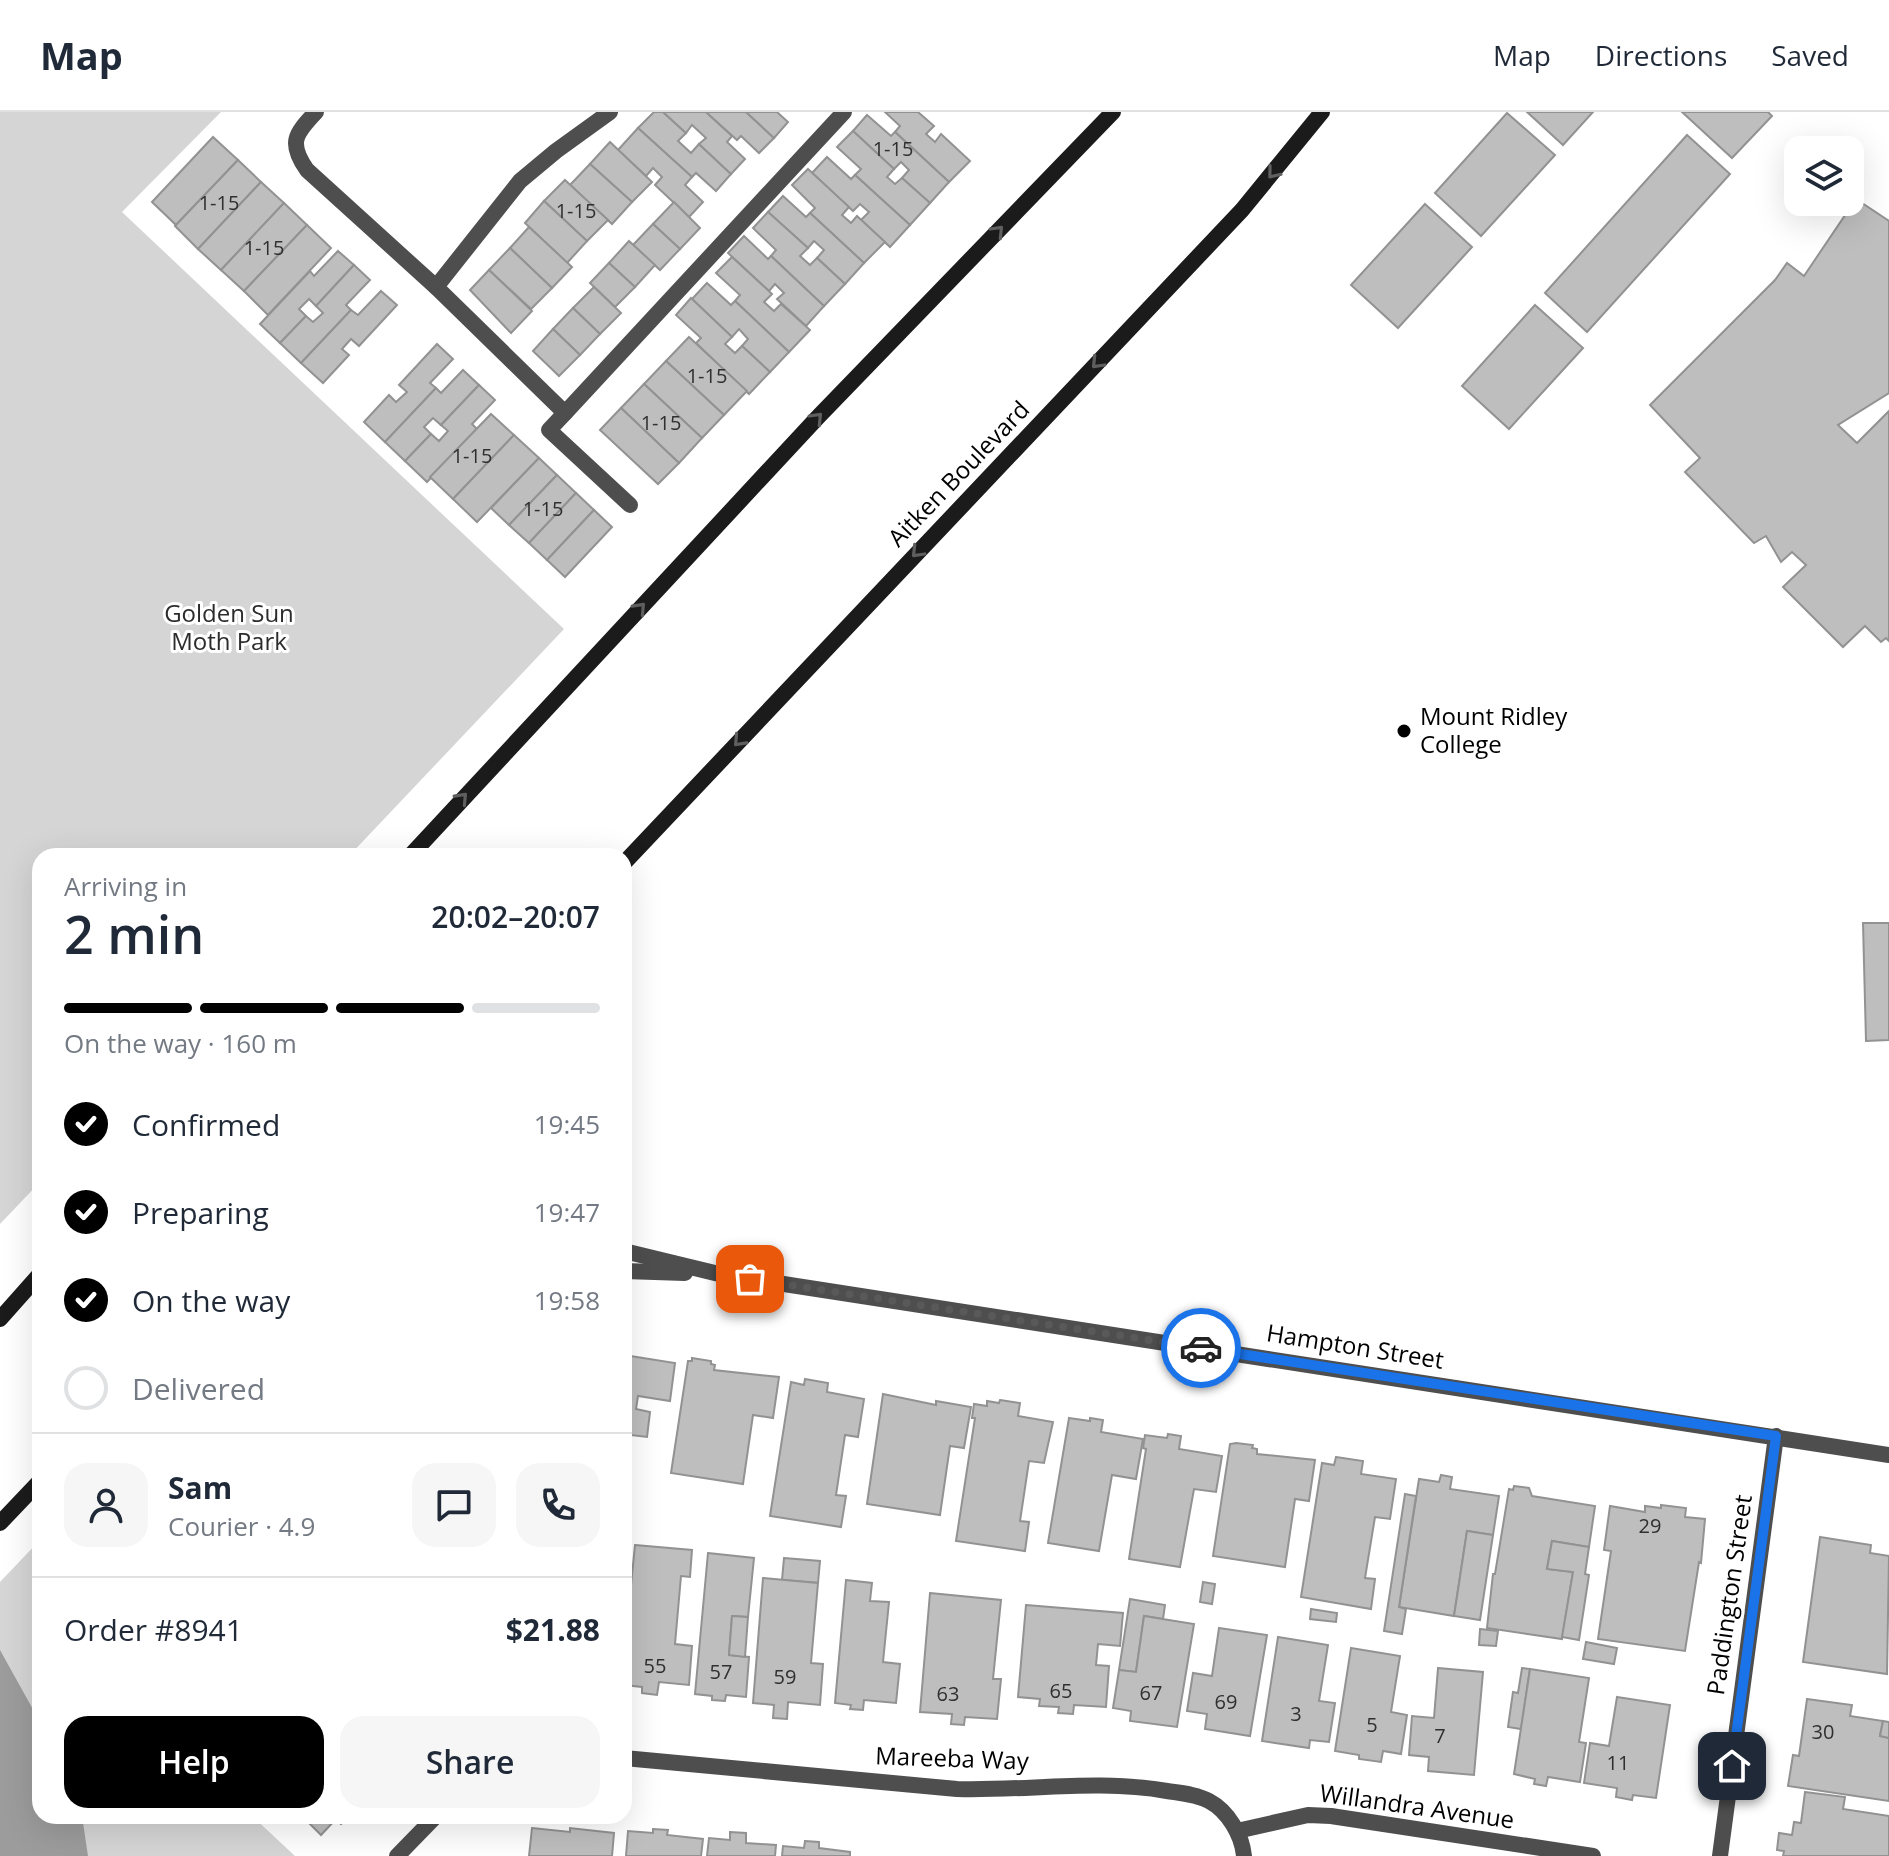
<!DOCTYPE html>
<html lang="en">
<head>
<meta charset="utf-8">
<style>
	body { margin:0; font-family:"Open Sans",sans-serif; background:#f6f6f7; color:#1f2937; height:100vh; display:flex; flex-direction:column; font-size:30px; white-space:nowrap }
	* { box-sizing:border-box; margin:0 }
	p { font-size:26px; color:#747a83 }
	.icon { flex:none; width:44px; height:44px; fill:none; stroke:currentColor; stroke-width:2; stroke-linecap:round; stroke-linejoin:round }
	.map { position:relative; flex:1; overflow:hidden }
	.panel { position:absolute; left:32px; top:736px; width:600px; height:976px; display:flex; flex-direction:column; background:#fff; border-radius:24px; box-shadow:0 8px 32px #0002 }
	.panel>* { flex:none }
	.buttons { position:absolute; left:1784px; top:24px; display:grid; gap:16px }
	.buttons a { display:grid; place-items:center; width:80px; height:80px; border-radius:16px; background:#fff; box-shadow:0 8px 32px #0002; font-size:40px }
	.pin { position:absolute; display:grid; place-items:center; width:68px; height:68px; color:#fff; margin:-34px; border-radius:16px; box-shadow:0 4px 12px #0006 }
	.courier { position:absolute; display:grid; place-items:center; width:80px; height:80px; margin:-40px; border:6px solid #1a73e8; border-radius:50%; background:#fff; color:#222; box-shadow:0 2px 10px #0007 }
	.summary em { font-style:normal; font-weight:600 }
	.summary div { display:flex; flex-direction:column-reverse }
	.summary { display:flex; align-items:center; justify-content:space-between; height:136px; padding:0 32px }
	h1 { font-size:52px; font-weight:600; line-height:60px }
	.bar { display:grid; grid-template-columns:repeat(4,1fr); gap:12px 8px; align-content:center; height:96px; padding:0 32px }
	.bar i { height:10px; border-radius:6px; background:#e0e1e3 }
	.bar .current { background:#000 }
	.bar p { grid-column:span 4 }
	.line { display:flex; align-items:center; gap:20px; padding:0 32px; border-top:2px solid #e0e1e3 }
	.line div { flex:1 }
	.round { display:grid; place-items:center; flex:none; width:84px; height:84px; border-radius:24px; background:#f6f6f7 }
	ol { padding:0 32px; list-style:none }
	li { display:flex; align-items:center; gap:24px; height:88px }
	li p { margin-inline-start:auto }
	li .icon { padding:8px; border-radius:50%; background:#000; color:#fff; stroke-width:4 }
	li:last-child { color:#747a83 }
	li i { width:44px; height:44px; border:4px solid #e0e1e3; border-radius:50% }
	.action { display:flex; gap:16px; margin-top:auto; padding:16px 32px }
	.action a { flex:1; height:92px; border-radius:24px; background:#000; color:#fff; font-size:32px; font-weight:600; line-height:92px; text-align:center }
	.action a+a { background:#f6f6f7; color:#1f2937 }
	header { display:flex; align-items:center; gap:48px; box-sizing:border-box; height:112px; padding:0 40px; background:#fff; border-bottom:2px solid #e0e1e3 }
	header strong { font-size:38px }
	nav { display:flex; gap:44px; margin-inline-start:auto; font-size:28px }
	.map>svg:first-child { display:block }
	.green { fill:#d5d5d5 }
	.water { fill:#9c9c9c }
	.building { fill:#bebebe; stroke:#929292; stroke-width:2 }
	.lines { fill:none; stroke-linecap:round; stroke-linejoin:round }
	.service { stroke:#4e4e4e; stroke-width:16 }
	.minor { stroke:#4e4e4e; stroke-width:16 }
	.tertiary { stroke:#4e4e4e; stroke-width:16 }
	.secondary { stroke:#1b1b1b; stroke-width:16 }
	.oneway { stroke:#5f5f5f }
	.done { stroke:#595959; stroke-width:8; stroke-dasharray:0 14.4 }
	.route { stroke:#1a73e8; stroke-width:10 }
	.poi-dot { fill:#000; stroke:#fff; stroke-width:3 }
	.labels { text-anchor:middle; stroke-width:6; stroke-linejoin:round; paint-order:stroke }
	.number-label { font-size:20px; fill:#303030 }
	.street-label { font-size:24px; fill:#000; stroke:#fff }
	.park-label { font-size:24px; fill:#2c2c2c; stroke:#fff }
	.poi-label { font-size:24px; fill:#000; stroke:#fff; text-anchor:start }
</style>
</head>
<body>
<header>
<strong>Map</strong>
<nav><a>Map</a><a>Directions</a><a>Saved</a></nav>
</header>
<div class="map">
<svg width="1889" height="1744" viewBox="0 0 1889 1744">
	<rect width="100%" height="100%" fill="#fff"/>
	<g class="green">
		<path d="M0,0H221L122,100L564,517L349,744H40V1070L0,1112Z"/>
		<path d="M40,1428V1704H252L295,1744H0V1470Z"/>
	</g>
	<path class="water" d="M0,1538L40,1610V1704H82L88,1744H0Z"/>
	<g class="building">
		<path d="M654,0H663L686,21L678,29L691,41L699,32L731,62L716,79L696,61L692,65L638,16Z"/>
		<path d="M663,0H706L732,24L727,30L745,47L731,62L699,32L706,26L692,13L686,21Z"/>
		<path d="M706,0H746L774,26L759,41L741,24L737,28Z"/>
		<path d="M746,0H777L788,10L774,26Z"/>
		<path d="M885,0H918L934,14L926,22L935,30L941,22L970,49L949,70L895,20L900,14Z"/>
		<path d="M1527,0H1593L1563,33Z"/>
		<path d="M1682,0H1768L1772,4L1732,46Z"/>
		<path d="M1507,1L1555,43L1481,124L1435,81Z"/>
		<path d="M867,3L891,24L895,20L949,70L930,91L902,66L909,58L901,50L894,57L853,19Z"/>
		<path d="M638,16L692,65L685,73L703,90L689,105L655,73L662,65L653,56L646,64L618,38Z"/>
		<path d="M853,19L894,57L887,65L895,72L902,66L930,91L910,113L855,63L861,57L837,35Z"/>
		<path d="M1687,23L1730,62L1587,220L1545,181Z"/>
		<path d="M213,25L238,48L176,113L152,90Z"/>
		<path d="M610,30L652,70L632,90L590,52Z"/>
		<path d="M827,45L851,67L855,63L910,113L890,135L861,108L869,100L860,92L853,99L812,61Z"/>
		<path d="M238,48L261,70L198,137L175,114Z"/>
		<path d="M590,52L632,90L612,112L570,73Z"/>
		<path d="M808,57L849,95L842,103L851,111L857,104L885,130L864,151L810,101L815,96L792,73Z"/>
		<path d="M565,68L608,108L587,129L544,89Z"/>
		<path d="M261,70L284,91L221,158L198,137Z"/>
		<path d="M783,84L806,105L810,101L864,151L845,172L817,146L824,138L814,129L808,136L768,100Z"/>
		<path d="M1856,87L1889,109V281L1838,313L1857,331L1889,299V529L1886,526L1881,530L1865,514L1843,535L1783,475L1806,453L1792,440L1781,450L1766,424L1754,431L1685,360L1700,346L1650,293L1775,168L1787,151L1804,164Z"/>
		<path d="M544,89L587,129L567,151L525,111Z"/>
		<path d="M674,90L700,116L680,137L653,112Z"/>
		<path d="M284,91L307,113L244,179L221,158Z"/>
		<path d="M1425,92L1472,135L1398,216L1351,173Z"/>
		<path d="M768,100L808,136L800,144L810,153L817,146L845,172L824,194L771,144L776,138L753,116Z"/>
		<path d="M653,112L680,137L660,158L633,133Z"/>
		<path d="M307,113L331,136L268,203L244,179Z"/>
		<path d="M529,115L572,155L552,176L510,136Z"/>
		<path d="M744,124L768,147L771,144L824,194L806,214L777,187L784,181L775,172L769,179L728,141Z"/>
		<path d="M629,129L655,153L635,175L609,151Z"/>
		<path d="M510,136L552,176L531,197L489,158Z"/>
		<path d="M338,139L354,153L316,194L309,187L299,197L306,204L280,231L260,212L310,159L314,164Z"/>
		<path d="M732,145L772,182L764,190L774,199L781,192L810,218L789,240L735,189L740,183L716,161Z"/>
		<path d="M609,151L635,175L615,195L590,171Z"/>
		<path d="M354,153L370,168L346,193L351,198L301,251L280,231L306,204L313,210L323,201L316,194Z"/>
		<path d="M489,158L532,199L511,221L470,178Z"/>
		<path d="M707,171L731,193L735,189L789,240L770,260L742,234L748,227L739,217L732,225L692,187Z"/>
		<path d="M594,175L621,201L600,222L573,196Z"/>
		<path d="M381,179L397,193L359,234L351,227L342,237L349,243L323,271L301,251L351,198L358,203Z"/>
		<path d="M691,186L732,225L725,232L735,241L742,234L770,260L749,282L696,231L701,226L676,203Z"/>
		<path d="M1535,193L1583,236L1509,317L1462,274Z"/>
		<path d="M573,196L600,222L580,243L553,217Z"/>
		<path d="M553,217L580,243L559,264L533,239Z"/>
		<path d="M689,225L747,279L724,303L666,249Z"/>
		<path d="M437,232L453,247L430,271L436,276L385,330L364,310L389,283L396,290L407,280L399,273Z"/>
		<path d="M666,249L724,303L702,326L644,272Z"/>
		<path d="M463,258L479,273L441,313L433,306L424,315L431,322L405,349L385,330L436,276L441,281Z"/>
		<path d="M644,272L702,326L679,351L621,296Z"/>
		<path d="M479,273L495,288L472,312L477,317L427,370L405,349L431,322L439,329L448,319L441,313Z"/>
		<path d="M621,296L679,351L658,372L600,318Z"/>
		<path d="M491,302L514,323L453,387L430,365Z"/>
		<path d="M514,323L539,346L477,410L453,387Z"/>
		<path d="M539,346L557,363L509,413L491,396Z"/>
		<path d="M557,363L576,381L529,431L509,413Z"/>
		<path d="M576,381L594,398L547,448L529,431Z"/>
		<path d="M594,398L612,415L565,465L547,448Z"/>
		<path d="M1863,811H1889V928L1866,929Z"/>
		<path d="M624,1243L675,1251L670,1289L638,1284L636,1297L650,1300L647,1325L631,1323L628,1346H624Z"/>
		<path d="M692,1246L711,1249V1252L715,1253L714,1258L779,1265L773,1306L753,1303L743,1372L671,1361L688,1249H692Z"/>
		<path d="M805,1267L828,1271L827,1280L864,1287L858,1325L845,1323L836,1383L846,1384L841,1415L770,1404L791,1270L804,1273Z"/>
		<path d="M883,1282L936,1293V1289L971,1295L964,1336L950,1334L940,1403L867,1392Z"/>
		<path d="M1000,1288L1020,1291L1018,1304L1053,1310L1044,1351L1029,1349L1020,1409L1029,1410L1025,1439L956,1429L975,1306H972L974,1292L987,1294V1289L999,1291Z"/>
		<path d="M1069,1306L1090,1309V1306L1103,1308L1101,1320L1143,1327L1136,1367L1112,1363L1099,1439L1048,1431Z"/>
		<path d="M1168,1322L1181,1324L1179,1337L1222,1344L1216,1380L1194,1377L1180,1455L1129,1447L1146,1337L1143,1336L1145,1323L1167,1326Z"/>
		<path d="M1236,1331L1253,1333L1252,1336L1257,1337V1342L1315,1348L1309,1389L1295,1387L1285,1455L1213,1444L1230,1332Z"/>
		<path d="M1336,1345L1363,1349L1361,1362L1396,1367L1390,1407L1375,1405L1365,1466L1375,1467L1371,1497L1301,1485L1322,1351L1334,1353Z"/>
		<path d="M1441,1363L1452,1365L1450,1377L1499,1384L1493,1423L1467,1419L1454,1504L1399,1495L1419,1367L1439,1370Z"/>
		<path d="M1514,1374L1529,1376L1532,1384L1595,1394L1589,1435L1552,1429L1547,1457L1573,1460L1562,1527L1487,1516L1493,1462H1495L1509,1377L1513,1378Z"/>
		<path d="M1405,1382L1416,1384L1399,1495L1406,1497L1402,1522L1384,1519Z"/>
		<path d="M1661,1393L1686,1396L1685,1405L1705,1407L1701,1451L1699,1450L1685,1539L1598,1527L1611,1439L1604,1438L1610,1394L1645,1400V1394L1661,1396Z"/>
		<path d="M1467,1419L1493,1423L1480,1508L1454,1504Z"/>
		<path d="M1820,1425L1871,1433L1870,1441L1889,1444L1887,1562L1803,1550Z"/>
		<path d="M1552,1429L1589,1435L1585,1462L1589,1463L1579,1528L1562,1525L1573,1460L1547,1457Z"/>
		<path d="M635,1433L692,1438L690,1465L681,1464L675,1532L692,1534L689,1573L659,1570L657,1583L642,1581V1575L624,1573V1543Z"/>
		<path d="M624,1437L629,1438L624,1485Z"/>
		<path d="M708,1441L754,1446L748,1505L732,1504L729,1543L749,1545L746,1585L726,1583L725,1589L712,1588V1584L695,1582Z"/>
		<path d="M784,1446L820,1449L818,1471L782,1468Z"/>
		<path d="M763,1466L818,1471L811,1551L823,1552L820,1593L788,1590L787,1607L773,1606L774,1593L753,1591Z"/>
		<path d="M846,1468L872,1471L870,1489L889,1490L883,1550L900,1552L896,1591L864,1588L863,1598L850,1597L851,1593L835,1591Z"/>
		<path d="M1203,1470L1215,1472L1212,1492L1200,1490Z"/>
		<path d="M930,1481L1001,1488L993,1567H1001L997,1607L965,1605L964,1613L951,1612L952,1602L920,1600Z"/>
		<path d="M1130,1487L1165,1493L1163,1507L1144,1504L1136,1560L1119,1558Z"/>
		<path d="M1026,1493L1123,1501L1120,1534L1098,1532L1096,1553L1109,1554L1106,1595L1074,1593L1073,1602L1058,1601L1059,1595L1039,1594L1040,1587L1018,1585Z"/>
		<path d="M1311,1497L1337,1501L1336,1510L1310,1507Z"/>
		<path d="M732,1504L748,1505L745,1545L729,1543Z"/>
		<path d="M1144,1504L1194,1512L1177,1615L1130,1609L1131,1599L1113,1596L1119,1558L1136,1560Z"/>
		<path d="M1219,1516L1267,1523L1250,1624L1205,1617L1207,1602L1187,1599L1193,1561L1212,1564Z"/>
		<path d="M1480,1517L1498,1519L1496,1534L1479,1533Z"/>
		<path d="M1278,1525L1328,1533L1319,1589L1335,1591L1329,1630L1310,1628L1309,1636L1262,1629Z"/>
		<path d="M1586,1530L1617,1536L1614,1552L1583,1547Z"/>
		<path d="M1351,1536L1400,1544L1391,1600L1407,1603L1401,1642L1383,1639L1381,1650L1359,1647V1643L1335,1639Z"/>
		<path d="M1438,1556L1483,1560L1474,1663L1428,1659L1429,1645L1409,1643L1412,1604L1434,1606Z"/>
		<path d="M1522,1556L1530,1557L1521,1617L1508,1615L1513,1580L1518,1581Z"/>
		<path d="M1530,1557L1589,1566L1579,1630L1586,1631L1580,1670L1548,1665L1546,1674L1534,1672L1535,1667L1514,1662Z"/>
		<path d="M1617,1585L1670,1593L1656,1686L1633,1683L1632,1688L1616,1685L1617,1676L1584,1671L1590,1631L1609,1634Z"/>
		<path d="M1807,1587L1852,1593L1850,1604L1883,1609L1880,1624L1889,1626V1689L1788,1674L1793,1643L1799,1644Z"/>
		<path d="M1883,1609L1889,1610V1626L1880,1624Z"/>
		<path d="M1805,1680L1845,1685L1843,1697L1889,1704V1744H1783L1784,1739L1777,1738L1779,1721L1792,1723L1794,1710L1801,1711Z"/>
		<path d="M302,1704H349L341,1712L336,1707L321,1723Z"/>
		<path d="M532,1716L570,1720V1716L614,1721L612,1744H529Z"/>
		<path d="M653,1717L668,1718L667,1723L703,1727L701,1744H626L628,1719L653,1721Z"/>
		<path d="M730,1720L746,1721V1731L776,1733L775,1744H707L709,1726L730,1728Z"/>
		<path d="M805,1729L819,1730V1736L850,1740V1744H782L783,1734L804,1736Z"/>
	</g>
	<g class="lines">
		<g class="service">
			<path d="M316,0C295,22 288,31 307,58L436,175L565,301L844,0"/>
			<path d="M436,175L520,69L556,39L610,0"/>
			<path d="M565,301L549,318L630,393"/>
		</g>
		<g class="minor">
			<path d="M624,1646L957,1677C1028,1679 1097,1667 1167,1679C1180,1681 1196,1682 1209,1689C1228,1699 1242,1723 1244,1744"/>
			<path d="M1237,1719L1308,1703L1331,1704L1593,1744"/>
			<path d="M397,1744L436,1704"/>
			<path d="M1720,1744L1776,1324"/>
		</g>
		<g class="tertiary">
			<path d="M624,1139L719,1162L1889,1343"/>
			<path d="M624,1159L685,1161"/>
		</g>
		<g class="secondary">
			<path d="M410,744L818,305L1113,0"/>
			<path d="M624,751L1242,98L1322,0"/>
			<path d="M0,1207L40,1162"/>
			<path d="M0,1411L40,1369"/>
		</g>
	</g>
	<defs><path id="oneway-chevron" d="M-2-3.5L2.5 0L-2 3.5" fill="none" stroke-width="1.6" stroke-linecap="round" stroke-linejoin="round" transform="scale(2)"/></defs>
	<g class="oneway">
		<use href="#oneway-chevron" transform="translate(1273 61) rotate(129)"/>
		<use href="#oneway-chevron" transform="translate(998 119) rotate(-46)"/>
		<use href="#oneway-chevron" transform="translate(1097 251) rotate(134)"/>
		<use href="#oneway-chevron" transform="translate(817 306) rotate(-46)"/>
		<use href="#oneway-chevron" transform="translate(917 440) rotate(134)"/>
		<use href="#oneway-chevron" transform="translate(640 496) rotate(-47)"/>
		<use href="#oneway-chevron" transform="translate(739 629) rotate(133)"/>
		<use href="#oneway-chevron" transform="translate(462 686) rotate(-47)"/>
	</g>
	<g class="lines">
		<path class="done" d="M750,1167L1201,1236"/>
		<path class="route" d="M1201,1236L1776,1324L1732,1654"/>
	</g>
	<circle class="poi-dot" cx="1404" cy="619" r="8"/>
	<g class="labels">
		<g class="number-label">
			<text x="893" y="44">1-15</text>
			<text x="219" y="98">1-15</text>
			<text x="576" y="106">1-15</text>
			<text x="264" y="143">1-15</text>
			<text x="707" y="271">1-15</text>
			<text x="661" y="318">1-15</text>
			<text x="472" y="351">1-15</text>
			<text x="543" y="404">1-15</text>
			<text x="1650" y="1421">29</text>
			<text x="655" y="1561">55</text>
			<text x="721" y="1567">57</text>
			<text x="785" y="1572">59</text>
			<text x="1061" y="1586">65</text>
			<text x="1151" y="1588">67</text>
			<text x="948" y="1589">63</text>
			<text x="1226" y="1597">69</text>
			<text x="1296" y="1609">3</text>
			<text x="1372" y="1620">5</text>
			<text x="1823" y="1627">30</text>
			<text x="1440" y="1631">7</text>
			<text x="1618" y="1658">11</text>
		</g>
		<g class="street-label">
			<text transform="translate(959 362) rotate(-46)" y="8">Aitken Boulevard</text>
			<text transform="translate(1355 1235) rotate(9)" y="8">Hampton Street</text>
			<text transform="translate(1730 1483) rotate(-82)" y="8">Paddington Street</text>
			<text transform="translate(952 1647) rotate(2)" y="8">Mareeba Way</text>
			<text transform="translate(1417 1695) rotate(8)" y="8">Willandra Avenue</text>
		</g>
		<g class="park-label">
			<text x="229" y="510">Golden Sun<tspan x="229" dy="28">Moth Park</tspan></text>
		</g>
		<g class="poi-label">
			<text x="1420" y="613">Mount Ridley<tspan x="1420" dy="28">College</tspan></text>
		</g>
	</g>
</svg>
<div class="buttons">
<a><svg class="icon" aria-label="layers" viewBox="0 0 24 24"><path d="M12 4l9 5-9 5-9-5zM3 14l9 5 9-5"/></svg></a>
</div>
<div class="pin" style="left:750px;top:1167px;background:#ea580c"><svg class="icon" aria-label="bag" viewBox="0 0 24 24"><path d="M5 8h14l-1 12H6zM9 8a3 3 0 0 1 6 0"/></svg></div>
<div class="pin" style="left:1732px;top:1654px;background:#1f2937"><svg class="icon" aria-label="home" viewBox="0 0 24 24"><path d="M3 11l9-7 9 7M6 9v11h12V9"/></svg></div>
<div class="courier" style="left:1201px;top:1236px"><svg class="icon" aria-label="car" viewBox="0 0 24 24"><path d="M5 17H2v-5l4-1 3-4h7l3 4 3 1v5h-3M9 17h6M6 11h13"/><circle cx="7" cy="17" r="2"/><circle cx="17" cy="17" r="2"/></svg></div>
<section class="panel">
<div class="summary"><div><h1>2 min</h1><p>Arriving in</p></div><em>20:02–20:07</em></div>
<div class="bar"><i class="current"></i><i class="current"></i><i class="current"></i><i></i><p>On the way · 160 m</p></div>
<ol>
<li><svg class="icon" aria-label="check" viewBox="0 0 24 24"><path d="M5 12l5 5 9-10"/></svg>Confirmed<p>19:45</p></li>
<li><svg class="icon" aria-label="check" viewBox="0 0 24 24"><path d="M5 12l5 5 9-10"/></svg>Preparing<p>19:47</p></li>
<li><svg class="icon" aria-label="check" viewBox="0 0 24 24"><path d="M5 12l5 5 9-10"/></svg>On the way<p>19:58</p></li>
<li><i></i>Delivered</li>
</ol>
<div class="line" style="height:144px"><a class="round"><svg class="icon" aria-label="person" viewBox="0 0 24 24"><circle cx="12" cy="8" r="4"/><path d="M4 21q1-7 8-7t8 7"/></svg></a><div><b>Sam</b><p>Courier · 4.9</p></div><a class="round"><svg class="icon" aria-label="chat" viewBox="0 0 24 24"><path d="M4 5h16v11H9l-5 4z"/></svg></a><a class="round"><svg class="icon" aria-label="phone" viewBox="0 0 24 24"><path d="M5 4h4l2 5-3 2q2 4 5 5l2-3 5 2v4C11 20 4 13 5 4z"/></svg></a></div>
<div class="line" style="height:104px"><div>Order #8941</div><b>$21.88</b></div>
<div class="action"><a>Help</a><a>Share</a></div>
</section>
</div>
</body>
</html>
